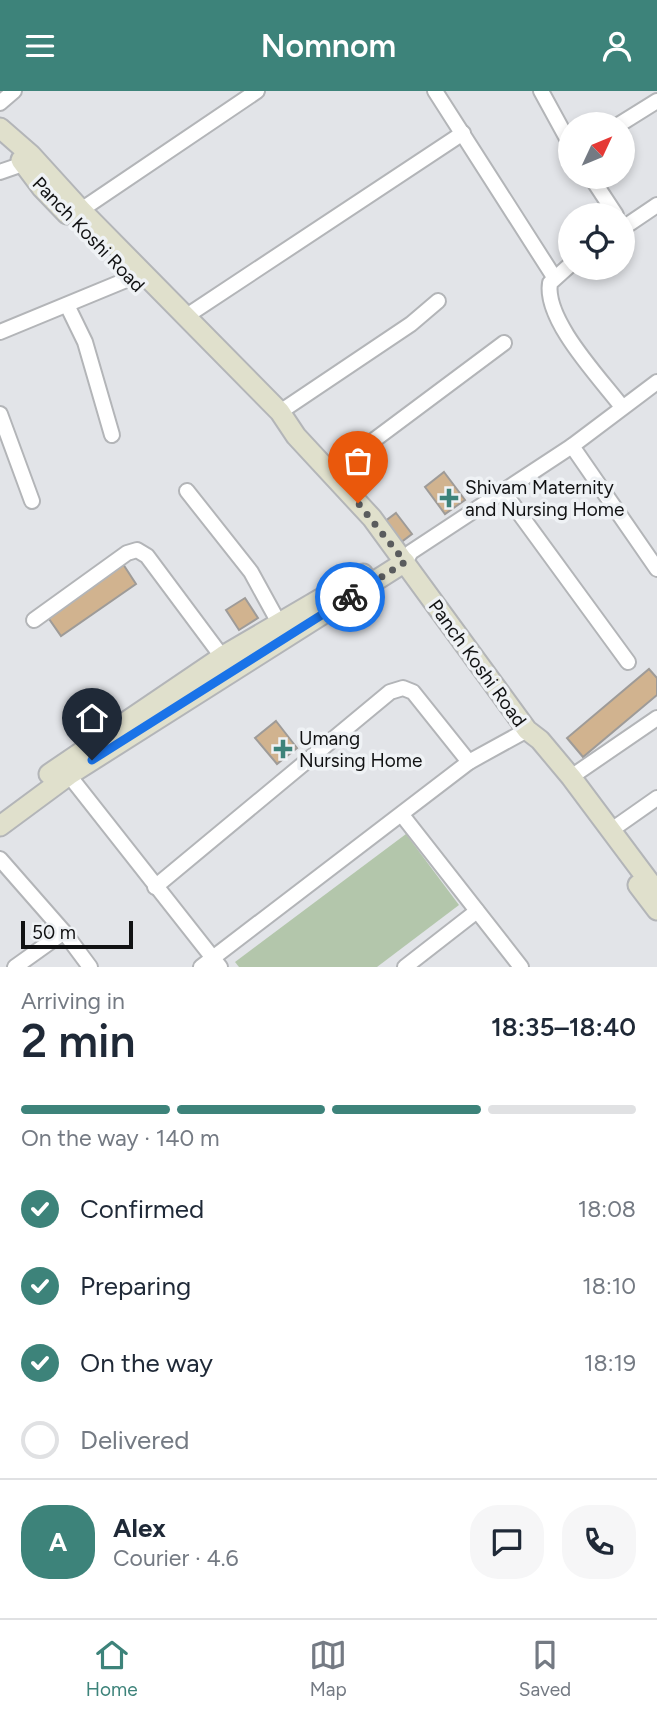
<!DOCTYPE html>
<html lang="en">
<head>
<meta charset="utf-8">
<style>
	body { margin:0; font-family:Figtree,sans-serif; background:#f6f6f7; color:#1f2937; height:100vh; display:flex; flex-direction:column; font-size:26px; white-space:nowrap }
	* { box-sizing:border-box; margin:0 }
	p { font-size:23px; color:#747a83 }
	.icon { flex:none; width:38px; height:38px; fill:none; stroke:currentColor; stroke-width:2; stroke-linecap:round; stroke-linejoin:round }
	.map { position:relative; height:876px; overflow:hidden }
	.panel { display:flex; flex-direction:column; background:#fff; flex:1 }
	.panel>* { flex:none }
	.needle { width:46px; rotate:46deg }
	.fabs { position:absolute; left:558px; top:21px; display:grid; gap:14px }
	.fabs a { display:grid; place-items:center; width:77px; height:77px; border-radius:50%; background:#fff; box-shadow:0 4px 10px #0003; font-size:35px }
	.scale { position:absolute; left:21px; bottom:18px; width:112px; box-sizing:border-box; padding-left:7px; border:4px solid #111213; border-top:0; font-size:19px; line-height:24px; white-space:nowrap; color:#111213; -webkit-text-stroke:5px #eff2f5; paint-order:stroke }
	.pin { position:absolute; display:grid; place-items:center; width:60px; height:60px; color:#fff; margin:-72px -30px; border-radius:50% 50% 50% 0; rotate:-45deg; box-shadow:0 0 7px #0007 }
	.pin .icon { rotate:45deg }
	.courier { position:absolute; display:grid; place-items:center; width:70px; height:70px; margin:-35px; border:5px solid #1a73e8; border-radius:50%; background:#fff; color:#222; box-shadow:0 2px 9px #0007 }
	.summary em { font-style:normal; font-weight:600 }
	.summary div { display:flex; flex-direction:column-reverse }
	.summary { display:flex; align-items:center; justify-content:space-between; height:119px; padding:0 21px }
	h1 { font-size:46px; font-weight:600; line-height:52px }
	.bar { display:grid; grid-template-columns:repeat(4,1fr); gap:10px 7px; align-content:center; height:84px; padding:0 21px }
	.bar i { height:9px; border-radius:5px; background:#e0e1e3 }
	.bar .on { background:#3d837a }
	.bar p { grid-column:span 4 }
	.line { display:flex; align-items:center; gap:18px; padding:0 21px; border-top:2px solid #e0e1e3 }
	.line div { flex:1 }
	.round { display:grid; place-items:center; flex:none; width:74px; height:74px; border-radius:28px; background:#f6f6f7 }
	ol { padding:0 21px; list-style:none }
	li { display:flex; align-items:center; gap:21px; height:77px }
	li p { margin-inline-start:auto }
	li .icon { padding:7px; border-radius:50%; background:#3d837a; color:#fff; stroke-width:4 }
	li:last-child { color:#747a83 }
	li i { width:38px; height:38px; border:4px solid #e0e1e3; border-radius:50% }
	header { display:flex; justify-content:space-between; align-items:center; height:91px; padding:0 21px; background:#3d837a; color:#fff; font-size:32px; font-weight:600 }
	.tab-bar { display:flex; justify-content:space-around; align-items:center; height:98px; border-top:2px solid #e0e1e3; background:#fff; font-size:19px; color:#747a83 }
	.tab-bar a { display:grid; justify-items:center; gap:4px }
	.tab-bar .on { color:#3d837a }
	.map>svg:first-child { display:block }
	.green { fill:#b3c6ab }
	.building { fill:#d1b38f; stroke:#9e9b98; stroke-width:2 }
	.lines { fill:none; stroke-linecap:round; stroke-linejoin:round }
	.street-casing { stroke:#b3b5b8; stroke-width:18 }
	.secondary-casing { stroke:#b3b5b8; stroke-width:23 }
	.street { stroke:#fff; stroke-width:14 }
	.secondary { stroke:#e0e0cc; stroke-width:19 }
	.done { stroke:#5a5c5e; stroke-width:7; stroke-dasharray:0 12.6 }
	.route { stroke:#1a73e8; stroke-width:9 }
	.poi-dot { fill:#3d837a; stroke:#eff2f5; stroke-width:2.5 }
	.labels { text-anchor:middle; stroke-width:7; stroke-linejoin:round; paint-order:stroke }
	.street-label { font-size:19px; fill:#111213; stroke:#eff2f5 }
	.poi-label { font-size:19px; fill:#111213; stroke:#eff2f5; text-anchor:start }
</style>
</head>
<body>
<header><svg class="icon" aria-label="menu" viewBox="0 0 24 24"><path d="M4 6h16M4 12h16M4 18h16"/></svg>Nomnom<svg class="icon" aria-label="person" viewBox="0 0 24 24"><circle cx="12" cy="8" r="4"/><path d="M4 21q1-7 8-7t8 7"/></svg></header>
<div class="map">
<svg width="657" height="876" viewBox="0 0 657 876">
	<rect width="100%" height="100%" fill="#e2e4e8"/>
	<path class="green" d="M406,743L459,814L377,876H239L235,871Z"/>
	<g class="building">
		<path d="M444,381L465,409L445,423L425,396Z"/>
		<path d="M396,422L412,443L400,452L384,431Z"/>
		<path d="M123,473L136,493L61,545L47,525Z"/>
		<path d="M245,507L258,527L239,539L226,519Z"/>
		<path d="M649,578L657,587V604L583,666L567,647Z"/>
		<path d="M276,630L297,657L277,673L255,647Z"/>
	</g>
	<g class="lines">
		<defs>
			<g id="street">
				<path d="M435,0L554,186"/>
				<path d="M541,0L570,53"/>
				<path d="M0,12L14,0"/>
				<path d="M620,33L657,10"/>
				<path d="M0,81L23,73"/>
				<path d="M591,86L616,124"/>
				<path d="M81,119L257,0"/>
				<path d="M623,137L657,114"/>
				<path d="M570,174L550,192C544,229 600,287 622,316"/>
				<path d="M67,214L85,251L112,344"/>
				<path d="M185,226L463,42"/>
				<path d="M0,241L131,187"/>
				<path d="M280,321L411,233L438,210"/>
				<path d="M0,323L32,410"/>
				<path d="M572,355L657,478"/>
				<path d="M330,382L504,252"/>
				<path d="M187,400L251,481L279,532"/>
				<path d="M503,400L628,571"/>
				<path d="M405,471L411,461L572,355L657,291"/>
				<path d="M34,529L127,462L137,459L147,465L226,571"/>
				<path d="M64,678L220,876"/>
				<path d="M571,686L657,627"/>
				<path d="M402,724L521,876"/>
				<path d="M610,740L657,707"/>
				<path d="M0,768L64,841L15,876"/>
				<path d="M155,796L390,601L403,597L413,601L469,671"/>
				<path d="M64,841L90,876"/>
				<path d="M201,876L469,671L527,639"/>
				<path d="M405,876L477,820"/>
			</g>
			<g id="secondary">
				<path d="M0,37L31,64L81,119L280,321L296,345L372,427L527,639L540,649L571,686L657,801"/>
				<path d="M21,69L42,97L67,123"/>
				<path d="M49,683L223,565L363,483"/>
				<path d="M0,735L69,684L405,471"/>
				<path d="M638,794L657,819"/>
			</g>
		</defs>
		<use href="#street" class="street-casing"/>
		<use href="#secondary" class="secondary-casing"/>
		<use href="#street" class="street"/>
		<use href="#secondary" class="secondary"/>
	</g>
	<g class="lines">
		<path class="done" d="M350,506L405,471L358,412"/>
		<path class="route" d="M92,669L350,506"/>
	</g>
	<g class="poi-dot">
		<path d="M445.5 396.5h7v7h7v7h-7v7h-7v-7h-7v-7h7z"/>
		<path d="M279.5 647.5h7v7h7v7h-7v7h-7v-7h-7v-7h7z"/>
	</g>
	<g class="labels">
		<g class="street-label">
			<text transform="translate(89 143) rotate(46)" y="7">Panch Koshi Road</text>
			<text transform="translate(478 572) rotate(54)" y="7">Panch Koshi Road</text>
		</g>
		<g class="poi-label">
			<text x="465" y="403">Shivam Maternity<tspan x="465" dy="22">and Nursing Home</tspan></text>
			<text x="299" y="654">Umang<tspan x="299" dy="22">Nursing Home</tspan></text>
		</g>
	</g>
</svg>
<div class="fabs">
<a><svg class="needle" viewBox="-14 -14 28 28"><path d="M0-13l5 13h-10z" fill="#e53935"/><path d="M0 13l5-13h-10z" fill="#747a83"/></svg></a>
<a><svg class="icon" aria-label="locate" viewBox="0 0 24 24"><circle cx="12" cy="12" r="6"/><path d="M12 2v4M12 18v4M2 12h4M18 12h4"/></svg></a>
</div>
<div class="scale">50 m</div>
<div class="pin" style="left:358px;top:412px;background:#ea580c"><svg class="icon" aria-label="bag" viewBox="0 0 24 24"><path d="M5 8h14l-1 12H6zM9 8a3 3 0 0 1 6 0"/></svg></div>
<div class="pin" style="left:92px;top:669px;background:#1f2937"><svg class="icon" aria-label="home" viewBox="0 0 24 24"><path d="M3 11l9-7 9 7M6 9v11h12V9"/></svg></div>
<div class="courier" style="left:350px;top:506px"><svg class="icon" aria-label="bike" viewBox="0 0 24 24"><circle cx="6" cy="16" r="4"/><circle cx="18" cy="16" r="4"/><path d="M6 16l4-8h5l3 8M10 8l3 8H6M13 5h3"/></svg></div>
</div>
<section class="panel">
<div class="summary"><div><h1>2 min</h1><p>Arriving in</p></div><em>18:35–18:40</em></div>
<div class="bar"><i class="on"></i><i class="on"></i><i class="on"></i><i></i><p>On the way · 140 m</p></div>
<ol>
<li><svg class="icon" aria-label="check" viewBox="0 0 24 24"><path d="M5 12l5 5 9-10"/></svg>Confirmed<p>18:08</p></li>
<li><svg class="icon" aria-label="check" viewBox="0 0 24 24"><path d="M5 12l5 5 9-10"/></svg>Preparing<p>18:10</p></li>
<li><svg class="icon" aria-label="check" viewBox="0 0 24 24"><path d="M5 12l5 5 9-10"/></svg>On the way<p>18:19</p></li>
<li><i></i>Delivered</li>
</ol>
<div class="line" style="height:126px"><b class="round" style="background:#3d837a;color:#fff">A</b><div><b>Alex</b><p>Courier · 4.6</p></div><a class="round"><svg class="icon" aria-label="chat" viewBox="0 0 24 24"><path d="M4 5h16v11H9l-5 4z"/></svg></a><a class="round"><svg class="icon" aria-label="phone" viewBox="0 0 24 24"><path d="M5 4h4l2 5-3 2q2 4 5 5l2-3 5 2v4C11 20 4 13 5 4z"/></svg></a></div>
</section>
<nav class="tab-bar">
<a class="on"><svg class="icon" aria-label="home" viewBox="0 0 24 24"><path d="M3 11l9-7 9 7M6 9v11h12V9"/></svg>Home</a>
<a><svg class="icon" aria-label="map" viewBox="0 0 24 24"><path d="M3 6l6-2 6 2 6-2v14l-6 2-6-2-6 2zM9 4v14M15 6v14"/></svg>Map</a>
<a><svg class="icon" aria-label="saved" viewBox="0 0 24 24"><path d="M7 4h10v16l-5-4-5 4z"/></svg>Saved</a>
</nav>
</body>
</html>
